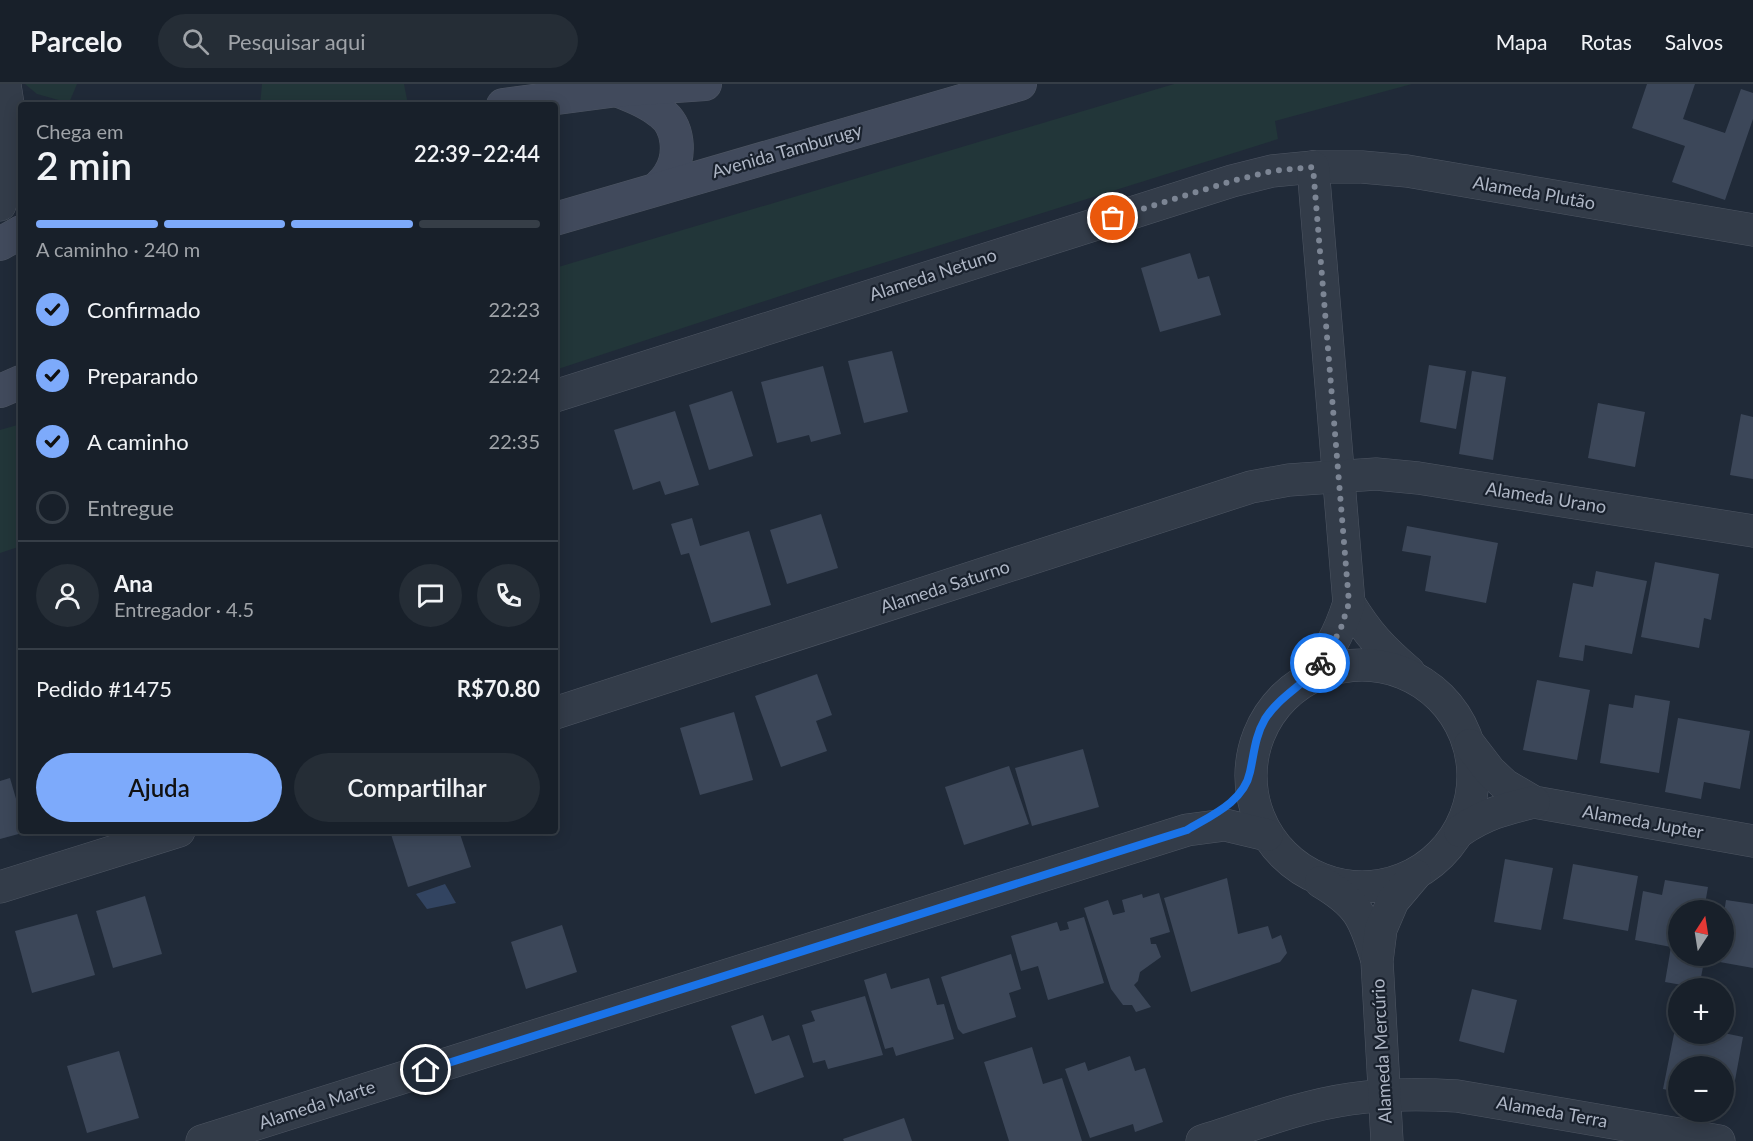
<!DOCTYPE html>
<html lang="pt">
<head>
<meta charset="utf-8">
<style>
	body { margin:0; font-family:Lato,sans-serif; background:#252d36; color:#f1f3f6; height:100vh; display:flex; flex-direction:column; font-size:22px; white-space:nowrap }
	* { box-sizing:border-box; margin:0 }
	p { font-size:20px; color:#9fa3a8 }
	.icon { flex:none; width:33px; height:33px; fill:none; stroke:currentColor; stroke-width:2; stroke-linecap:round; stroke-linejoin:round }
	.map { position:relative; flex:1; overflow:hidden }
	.sheet { position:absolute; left:18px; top:18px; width:540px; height:732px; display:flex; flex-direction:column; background:#18202a; border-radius:6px; box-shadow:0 3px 15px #0003,0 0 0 2px #363e47 }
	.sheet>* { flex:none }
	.needle { width:39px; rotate:12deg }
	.tools { position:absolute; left:1668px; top:816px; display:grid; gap:12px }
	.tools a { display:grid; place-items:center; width:66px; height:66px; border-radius:50%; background:#18202a; box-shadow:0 3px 15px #0003,0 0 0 2px #363e47; font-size:30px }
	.pin { position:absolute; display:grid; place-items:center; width:51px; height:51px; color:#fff; margin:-26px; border:3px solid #fff; border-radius:50%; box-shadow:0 2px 6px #0007 }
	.courier { position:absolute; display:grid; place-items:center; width:60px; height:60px; margin:-30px; border:4px solid #1a73e8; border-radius:50%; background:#fff; color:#222; box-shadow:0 2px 8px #0007 }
	.headline em { font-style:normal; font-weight:600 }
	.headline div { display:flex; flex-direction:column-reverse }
	.headline { display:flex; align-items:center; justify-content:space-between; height:102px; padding:0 18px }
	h1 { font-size:39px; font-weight:600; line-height:45px }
	.bar { display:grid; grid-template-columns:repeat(4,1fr); gap:9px 6px; align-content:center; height:72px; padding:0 18px }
	.bar i { height:8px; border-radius:4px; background:#363e47 }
	.bar .selected { background:#7daafb }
	.bar p { grid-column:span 4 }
	.line { display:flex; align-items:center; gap:15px; padding:0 18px; border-top:2px solid #363e47 }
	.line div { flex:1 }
	.round { display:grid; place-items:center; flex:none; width:63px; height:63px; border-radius:32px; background:#252d36 }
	ol { padding:0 18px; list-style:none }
	li { display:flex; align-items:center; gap:18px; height:66px }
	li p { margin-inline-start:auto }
	li .icon { padding:6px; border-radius:50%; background:#7daafb; color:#111; stroke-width:4 }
	li:last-child { color:#9fa3a8 }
	li i { width:33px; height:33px; border:3px solid #363e47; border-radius:50% }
	.cta { display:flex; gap:12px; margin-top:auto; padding:12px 18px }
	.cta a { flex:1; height:69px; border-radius:36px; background:#7daafb; color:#111; font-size:24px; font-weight:600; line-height:69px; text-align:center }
	.cta a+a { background:#252d36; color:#f1f3f6 }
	header { display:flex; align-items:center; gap:36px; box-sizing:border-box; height:84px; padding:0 30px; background:#18202a; border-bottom:2px solid #363e47 }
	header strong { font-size:28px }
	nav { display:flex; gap:33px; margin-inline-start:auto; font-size:21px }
	.search { width:420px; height:54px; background:#252d36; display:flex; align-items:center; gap:15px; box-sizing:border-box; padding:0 21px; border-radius:33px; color:#9fa3a8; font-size:22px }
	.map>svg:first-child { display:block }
	.green { fill:#223639 }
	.water { fill:#324461 }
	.building { fill:#3c4759 }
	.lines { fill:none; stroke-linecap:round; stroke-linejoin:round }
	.street-casing { stroke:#4e5663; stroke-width:33 }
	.secondary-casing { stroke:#4e5663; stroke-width:34 }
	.street { stroke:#333c49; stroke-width:32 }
	.secondary { stroke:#414a5c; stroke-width:33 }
	.done { stroke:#7c8594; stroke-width:6; stroke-dasharray:0 10.8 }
	.route { stroke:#1a73e8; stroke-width:8 }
	.labels { text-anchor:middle; stroke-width:4.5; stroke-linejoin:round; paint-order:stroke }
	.street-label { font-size:18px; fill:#aeb6c5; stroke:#19212d }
</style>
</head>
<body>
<header>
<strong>Parcelo</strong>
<div class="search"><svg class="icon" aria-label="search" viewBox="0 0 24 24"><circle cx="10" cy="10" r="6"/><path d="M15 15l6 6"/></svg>Pesquisar aqui</div>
<nav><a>Mapa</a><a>Rotas</a><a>Salvos</a></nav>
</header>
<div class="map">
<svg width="1753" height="1057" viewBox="0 0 1753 1057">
	<rect width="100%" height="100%" fill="#202a38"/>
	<g class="green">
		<path d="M25,0H77L69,19L37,10Z"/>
		<path d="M262,0H404L408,21H260Z"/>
		<path d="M1174,0H1412L1275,37L1278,55L829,196L555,286V184Z"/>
		<path d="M21,340V462L0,469V346Z"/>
	</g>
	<path class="water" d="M445,800L456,819L427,825L416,810Z"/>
	<g class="building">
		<path d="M1647,0H1695L1683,35L1725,49L1741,5L1753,9V35L1725,116L1672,98L1685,62L1632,44Z"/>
		<path d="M1190,169L1198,195L1209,192L1221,231L1160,248L1141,184Z"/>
		<path d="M892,267L908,328L864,339L848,277Z"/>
		<path d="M1429,281L1466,287L1456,345L1420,338Z"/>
		<path d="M823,282L841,350L811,358L809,351L777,359L761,298Z"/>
		<path d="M1472,287L1506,293L1493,376L1459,370Z"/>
		<path d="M732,307L753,372L709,386L689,321Z"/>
		<path d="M1598,319L1645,328L1635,383L1588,374Z"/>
		<path d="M675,327L699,401L665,411L660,397L633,406L614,346Z"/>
		<path d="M1741,330L1753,333V395L1730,391Z"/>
		<path d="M821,430L838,484L787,500L770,446Z"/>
		<path d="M692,434L700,462L749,447L771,521L711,539L689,469L681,471L671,440Z"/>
		<path d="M1407,442L1498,459L1486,519L1425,507L1431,472L1402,467Z"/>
		<path d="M1655,478L1719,490L1711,536L1704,534L1699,564L1641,553Z"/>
		<path d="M1596,487L1647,497L1632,570L1585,561L1583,577L1559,573L1573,499L1593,503Z"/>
		<path d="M817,590L832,631L816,637L827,667L781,683L755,612Z"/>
		<path d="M1537,596L1590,606L1577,676L1523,666Z"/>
		<path d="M1635,611L1670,617L1659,689L1600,679L1609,620L1633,624Z"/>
		<path d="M734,628L753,696L700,711L680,644Z"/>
		<path d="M1678,634L1750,647L1740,705L1704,698L1701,715L1665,708Z"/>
		<path d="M1083,665L1099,723L1032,742L1015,684Z"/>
		<path d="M1009,682L1029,740L964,761L945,703Z"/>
		<path d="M10,694L21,732V747L26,748L0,755V697Z"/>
		<path d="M390,747H459L471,783L408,803Z"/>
		<path d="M1505,775L1553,784L1541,846L1494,838Z"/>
		<path d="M1573,780L1638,792L1628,847L1563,835Z"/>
		<path d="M1227,794L1238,850L1268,842L1272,855L1281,851L1287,869L1280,878L1191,908L1164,814Z"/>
		<path d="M1665,796L1708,803L1704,826H1678V872H1705L1699,904L1665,898L1671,863L1635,856L1643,807L1662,811Z"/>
		<path d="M1159,809L1170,848L1150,854L1151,860H1156L1161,873L1140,888L1138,897L1134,901L1151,923L1136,928L1132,921H1123L1111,905L1084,824L1108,816L1113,831L1125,828L1122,816L1142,810L1143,814Z"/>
		<path d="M145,812L162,870L113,884L96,827Z"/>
		<path d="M1726,816L1753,820V884L1714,877L1716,872H1724V829Z"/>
		<path d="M77,830L95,891L32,909L15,847Z"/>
		<path d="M1084,833L1104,899L1048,916L1038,882L1021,887L1011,852L1057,838L1060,847L1069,845L1067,838Z"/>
		<path d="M562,841L577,888L526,905L511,858Z"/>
		<path d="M1011,870L1021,905L1009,909L1016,933L963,950L958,945L941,893Z"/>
		<path d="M886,889L891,905L929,894L937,921L944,920L954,955L896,972L893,963L885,965L864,896Z"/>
		<path d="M1472,905L1517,916L1504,969L1459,957Z"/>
		<path d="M865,912L883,971L828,985L825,976L813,979L802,941L815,937L811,927Z"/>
		<path d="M763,931L772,957L789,951L804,993L755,1010L731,942Z"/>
		<path d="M1676,940H1678V950L1724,949L1743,953L1731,1018L1724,1017V982H1678V1008L1663,1005Z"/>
		<path d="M1032,963L1043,1000L1062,994L1082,1057H1009L984,978Z"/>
		<path d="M119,967L139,1034L87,1049L67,982Z"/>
		<path d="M1130,972L1135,987L1145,984L1163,1038L1135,1048L1133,1040L1090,1054L1065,985L1085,978L1088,987Z"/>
		<path d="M904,1034L912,1057H844L843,1055Z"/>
	</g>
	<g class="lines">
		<defs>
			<g id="street">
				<path d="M0,121L11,80L13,53L5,1"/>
				<path d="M555,312L1232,97L1272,87L1313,83H1362L1407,87L1753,146"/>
				<path d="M1349,519C1368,550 1381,564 1409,588"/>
				<circle cx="1362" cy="692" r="111"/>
				<path d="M1307,595C1329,567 1338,553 1349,519L1313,83"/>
				<path d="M555,629L1251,403L1289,396L1376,390L1418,394L1753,447"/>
				<path d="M1470,661L1490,687L1505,701L1534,718L1753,757"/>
				<path d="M1460,747C1485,730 1504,725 1534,718"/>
				<path d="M1321,798C1358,820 1364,833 1376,873"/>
				<path d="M0,803L179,747"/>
				<path d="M202,1057L1187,746L1225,741L1267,751"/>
				<path d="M1202,1057C1251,1042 1300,1022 1350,1015C1385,1010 1421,1010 1457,1012L1719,1057"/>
				<path d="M1387,1057L1377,877L1381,845L1393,817L1415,791"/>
			</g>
			<g id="secondary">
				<path d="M619,7C634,13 649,19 661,29C679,42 681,71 670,89C667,95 662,99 658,104"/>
				<path d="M503,21L618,6L705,0"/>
				<path d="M555,135L1020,0"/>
				<path d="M0,160L21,148"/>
				<path d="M0,307L21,298"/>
			</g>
		</defs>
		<use href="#street" class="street-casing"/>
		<use href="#secondary" class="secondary-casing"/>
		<use href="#street" class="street"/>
		<use href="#secondary" class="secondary"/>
	</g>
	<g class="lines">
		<path class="done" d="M1113,134L1232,97L1272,87L1313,83L1349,519L1340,547L1320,579"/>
		<path class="route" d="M426,986L1187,746C1210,732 1244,718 1250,688C1254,670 1255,652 1265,635C1276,618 1290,609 1305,596C1311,592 1315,585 1320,579"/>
	</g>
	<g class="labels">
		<g class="street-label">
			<text transform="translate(787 67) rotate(-16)" y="6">Avenida Tamburugy</text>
			<text transform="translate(1534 109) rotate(10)" y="6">Alameda Plutão</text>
			<text transform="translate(933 191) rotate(-18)" y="6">Alameda Netuno</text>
			<text transform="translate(1546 414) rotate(9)" y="6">Alameda Urano</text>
			<text transform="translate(945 503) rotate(-18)" y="6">Alameda Saturno</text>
			<text transform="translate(1643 738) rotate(10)" y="6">Alameda Jupter</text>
			<text transform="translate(1382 967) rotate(-93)" y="6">Alameda Mercúrio</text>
			<text transform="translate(317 1021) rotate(-18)" y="6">Alameda Marte</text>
			<text transform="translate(1552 1028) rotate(10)" y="6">Alameda Terra</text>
		</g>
	</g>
</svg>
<div class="tools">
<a><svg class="needle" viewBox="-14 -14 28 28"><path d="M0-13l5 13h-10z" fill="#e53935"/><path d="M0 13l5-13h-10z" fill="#9fa3a8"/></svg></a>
<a>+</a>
<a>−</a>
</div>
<div class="pin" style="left:1113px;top:134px;background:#ea580c"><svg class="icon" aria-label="bag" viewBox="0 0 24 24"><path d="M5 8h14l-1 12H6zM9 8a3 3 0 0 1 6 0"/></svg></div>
<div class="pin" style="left:426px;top:986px;background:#1f2937"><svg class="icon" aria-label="home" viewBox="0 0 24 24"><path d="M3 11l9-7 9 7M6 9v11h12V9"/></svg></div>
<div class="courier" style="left:1320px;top:579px"><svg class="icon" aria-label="bike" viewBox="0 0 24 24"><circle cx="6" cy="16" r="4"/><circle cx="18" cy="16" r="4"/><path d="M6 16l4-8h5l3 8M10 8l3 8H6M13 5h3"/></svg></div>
<section class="sheet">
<div class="headline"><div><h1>2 min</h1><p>Chega em</p></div><em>22:39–22:44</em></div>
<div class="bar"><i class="selected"></i><i class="selected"></i><i class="selected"></i><i></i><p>A caminho · 240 m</p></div>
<ol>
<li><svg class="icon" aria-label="check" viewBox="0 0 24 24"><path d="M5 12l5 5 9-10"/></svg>Confirmado<p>22:23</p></li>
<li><svg class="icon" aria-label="check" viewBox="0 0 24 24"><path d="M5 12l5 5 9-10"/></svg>Preparando<p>22:24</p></li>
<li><svg class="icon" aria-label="check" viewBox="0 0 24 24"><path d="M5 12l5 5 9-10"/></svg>A caminho<p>22:35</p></li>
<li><i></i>Entregue</li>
</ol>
<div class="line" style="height:108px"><a class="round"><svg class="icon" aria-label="person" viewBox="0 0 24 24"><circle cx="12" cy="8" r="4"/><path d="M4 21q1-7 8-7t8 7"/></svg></a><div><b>Ana</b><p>Entregador · 4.5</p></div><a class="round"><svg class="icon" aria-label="chat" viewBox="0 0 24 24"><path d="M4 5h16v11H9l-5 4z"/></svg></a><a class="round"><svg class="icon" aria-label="phone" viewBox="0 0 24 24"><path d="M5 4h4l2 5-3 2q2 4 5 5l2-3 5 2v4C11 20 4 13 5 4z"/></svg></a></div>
<div class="line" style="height:78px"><div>Pedido #1475</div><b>R$70.80</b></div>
<div class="cta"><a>Ajuda</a><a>Compartilhar</a></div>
</section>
</div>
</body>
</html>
